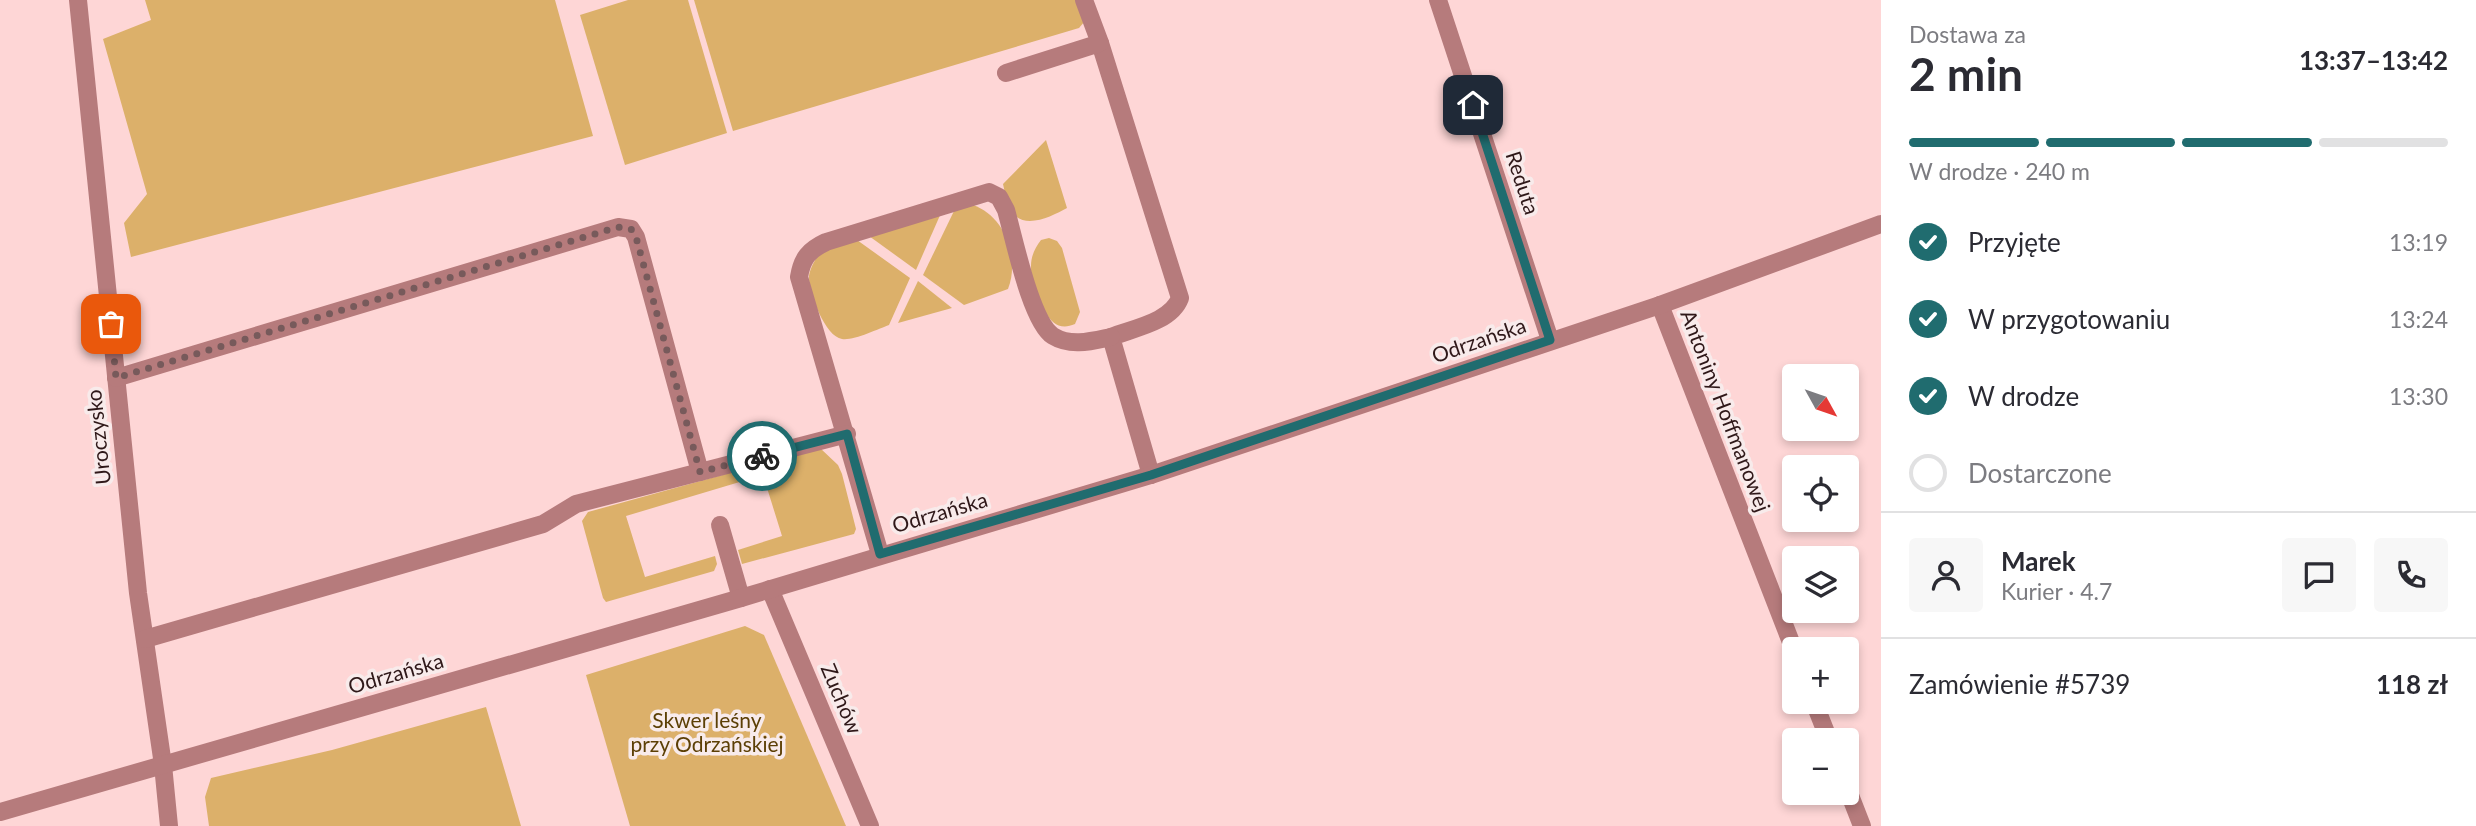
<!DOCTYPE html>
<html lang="pl">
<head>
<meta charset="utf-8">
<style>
	body { margin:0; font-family:Lato,sans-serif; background:#f7f7f7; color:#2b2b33; height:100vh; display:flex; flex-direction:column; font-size:26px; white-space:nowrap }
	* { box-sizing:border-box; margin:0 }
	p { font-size:23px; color:#7c7c81 }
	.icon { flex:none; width:38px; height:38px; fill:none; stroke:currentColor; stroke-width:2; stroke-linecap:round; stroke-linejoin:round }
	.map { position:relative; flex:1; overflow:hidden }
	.sheet { display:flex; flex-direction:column; background:#fff; width:595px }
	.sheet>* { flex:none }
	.needle { width:46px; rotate:130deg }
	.buttons { position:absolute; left:1782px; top:364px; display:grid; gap:14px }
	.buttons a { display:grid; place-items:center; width:77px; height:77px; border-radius:7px; background:#fff; box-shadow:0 4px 10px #0003; font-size:35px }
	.pin { position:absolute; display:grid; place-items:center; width:60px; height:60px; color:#fff; margin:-30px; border-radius:14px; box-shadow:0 4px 10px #0006 }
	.courier { position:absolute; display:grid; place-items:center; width:70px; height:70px; margin:-35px; border:5px solid #206c6f; border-radius:50%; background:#fff; color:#222; box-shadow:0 2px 9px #0007 }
	.overview em { font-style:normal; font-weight:700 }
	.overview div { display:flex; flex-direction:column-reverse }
	.overview { display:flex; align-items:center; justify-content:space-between; height:119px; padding:0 28px }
	h1 { font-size:46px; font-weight:700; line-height:52px }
	.bar { display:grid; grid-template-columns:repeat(4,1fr); gap:10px 7px; align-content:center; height:84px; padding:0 28px }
	.bar i { height:9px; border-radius:5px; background:#e1e1e2 }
	.bar .on { background:#206c6f }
	.bar p { grid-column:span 4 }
	.line { display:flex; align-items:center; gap:18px; padding:0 28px; border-top:2px solid #e1e1e2 }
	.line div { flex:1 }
	.round { display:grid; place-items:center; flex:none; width:74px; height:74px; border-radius:7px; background:#f7f7f7 }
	ol { padding:0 28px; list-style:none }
	li { display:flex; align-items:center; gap:21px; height:77px }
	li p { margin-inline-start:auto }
	li .icon { padding:7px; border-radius:50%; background:#206c6f; color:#fff; stroke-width:4 }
	li:last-child { color:#7c7c81 }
	li i { width:38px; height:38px; border:4px solid #e1e1e2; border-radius:50% }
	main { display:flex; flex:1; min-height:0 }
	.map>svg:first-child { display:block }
	.green { fill:#dcb06a }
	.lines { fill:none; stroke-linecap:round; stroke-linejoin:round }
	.minor { stroke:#b67b7c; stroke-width:18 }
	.done { stroke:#775a5b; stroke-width:7; stroke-dasharray:0 12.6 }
	.route { stroke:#206c6f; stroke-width:9 }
	.labels { text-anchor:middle; stroke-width:7; stroke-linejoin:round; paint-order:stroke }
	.street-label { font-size:21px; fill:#2f1819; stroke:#f8ebeb }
	.park-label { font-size:21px; fill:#5c3f05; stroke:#f8ebeb }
</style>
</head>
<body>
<main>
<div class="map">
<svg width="1881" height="826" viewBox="0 0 1881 826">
	<rect width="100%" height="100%" fill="#fed6d6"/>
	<g class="green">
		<path d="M145,0H555L593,136L131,257L124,223L147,194L103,39L151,20Z"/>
		<path d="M628,0H688L727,133L625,165L580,15Z"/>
		<path d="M694,0H1076L1085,21L1079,28L733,131Z"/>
		<path d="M1046,140L1067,208C1052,216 1024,231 1011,211C1006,204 1005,192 1003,184Z"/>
		<path d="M973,205C1005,216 1020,258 1008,289L964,305L923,275L954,211Z"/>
		<path d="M941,213L916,270L869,236Z"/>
		<path d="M1049,238L1057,241L1062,248L1080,312L1075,324C1050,335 1042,306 1036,288C1034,281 1030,273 1031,266C1031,256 1035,248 1041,240Z"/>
		<path d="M857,240L910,278L889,325C878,329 853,341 842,339C825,337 808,291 809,276C810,269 814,261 818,256C827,245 844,243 857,240Z"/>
		<path d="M918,281L952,308L898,323Z"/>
		<path d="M820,448L838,465L842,474L856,529L854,534L742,564L738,550L782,536L763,475L626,516L645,577L715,556L717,564L714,571L606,602L603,598L582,521L588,512Z"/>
		<path d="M745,626L764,635L846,826H630L586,675Z"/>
		<path d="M486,707L521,826H209L205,797L211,778L332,750Z"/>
	</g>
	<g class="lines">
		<g class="minor">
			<path d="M78,0L138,593L163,765L169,826"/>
			<path d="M1438,0L1550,340"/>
			<path d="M1100,43L1180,298C1171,322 1134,328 1111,337L1151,475"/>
			<path d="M1006,73L1100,43L1084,0"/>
			<path d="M1660,305L1794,650"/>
			<path d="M116,378L618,227L631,229L636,237L700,472"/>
			<path d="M720,525L741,598"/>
			<path d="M880,554L799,277C802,258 809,250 826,242L989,192L999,197L1006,210C1014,238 1031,322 1053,336C1071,347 1092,341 1111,337"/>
			<path d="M770,589L870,826"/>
			<path d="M145,639L543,524L576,504L847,434"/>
			<path d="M1814,702L1829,740"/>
			<path d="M1846,785L1862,826"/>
			<path d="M0,812L741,598L1151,475L1660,305L1881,224"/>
		</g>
	</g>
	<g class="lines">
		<path class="done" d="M111,324L116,378L618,227L631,229L636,237L700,472L762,456"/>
		<path class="route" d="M762,456L847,434L880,554L1151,475L1550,340L1473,105"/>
	</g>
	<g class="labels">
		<g class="street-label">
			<text transform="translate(1522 183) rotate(72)" y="7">Reduta</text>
			<text transform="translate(1479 341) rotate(-19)" y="7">Odrzańska</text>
			<text transform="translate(1725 411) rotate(69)" y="7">Antoniny Hoffmanowej</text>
			<text transform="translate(99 437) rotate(-96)" y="7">Uroczysko</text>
			<text transform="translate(940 513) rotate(-16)" y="7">Odrzańska</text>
			<text transform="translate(396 674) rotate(-16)" y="7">Odrzańska</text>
			<text transform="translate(841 699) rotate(67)" y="7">Zuchów</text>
		</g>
		<g class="park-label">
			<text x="707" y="728">Skwer leśny<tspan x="707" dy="24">przy Odrzańskiej</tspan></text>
		</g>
	</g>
</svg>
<div class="buttons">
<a><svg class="needle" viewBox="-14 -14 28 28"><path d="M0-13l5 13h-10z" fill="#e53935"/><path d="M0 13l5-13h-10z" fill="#7c7c81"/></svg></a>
<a><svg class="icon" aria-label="locate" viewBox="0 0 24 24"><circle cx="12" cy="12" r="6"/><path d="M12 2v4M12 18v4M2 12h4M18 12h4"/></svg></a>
<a><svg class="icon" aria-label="layers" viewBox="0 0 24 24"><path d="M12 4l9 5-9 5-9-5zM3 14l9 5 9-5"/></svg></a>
<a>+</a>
<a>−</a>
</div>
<div class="pin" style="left:111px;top:324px;background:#ea580c"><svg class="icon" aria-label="bag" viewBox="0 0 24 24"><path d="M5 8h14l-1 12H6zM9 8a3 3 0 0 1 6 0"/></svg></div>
<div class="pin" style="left:1473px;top:105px;background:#1f2937"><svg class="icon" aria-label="home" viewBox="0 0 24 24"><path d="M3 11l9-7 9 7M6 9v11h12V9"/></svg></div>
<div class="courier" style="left:762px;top:456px"><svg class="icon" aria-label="bike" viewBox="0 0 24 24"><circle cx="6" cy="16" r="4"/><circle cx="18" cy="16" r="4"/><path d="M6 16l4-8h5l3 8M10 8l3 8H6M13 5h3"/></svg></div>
</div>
<section class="sheet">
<div class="overview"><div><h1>2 min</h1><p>Dostawa za</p></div><em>13:37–13:42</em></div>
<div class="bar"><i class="on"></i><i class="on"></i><i class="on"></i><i></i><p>W drodze · 240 m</p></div>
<ol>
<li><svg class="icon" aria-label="check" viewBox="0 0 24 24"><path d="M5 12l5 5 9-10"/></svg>Przyjęte<p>13:19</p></li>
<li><svg class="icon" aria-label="check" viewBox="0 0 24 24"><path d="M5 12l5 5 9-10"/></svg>W przygotowaniu<p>13:24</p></li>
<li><svg class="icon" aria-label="check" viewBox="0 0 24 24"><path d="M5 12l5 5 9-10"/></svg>W drodze<p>13:30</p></li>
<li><i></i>Dostarczone</li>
</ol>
<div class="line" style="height:126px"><a class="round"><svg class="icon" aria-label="person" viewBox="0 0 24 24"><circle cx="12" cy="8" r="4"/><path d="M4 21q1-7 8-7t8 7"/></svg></a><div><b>Marek</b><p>Kurier · 4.7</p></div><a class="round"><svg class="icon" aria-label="chat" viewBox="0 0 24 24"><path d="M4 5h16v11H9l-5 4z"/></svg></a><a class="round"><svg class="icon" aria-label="phone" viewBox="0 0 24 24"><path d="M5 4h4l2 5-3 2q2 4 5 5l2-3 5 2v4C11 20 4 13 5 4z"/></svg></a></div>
<div class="line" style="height:91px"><div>Zamówienie #5739</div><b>118 zł</b></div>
</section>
</main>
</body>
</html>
